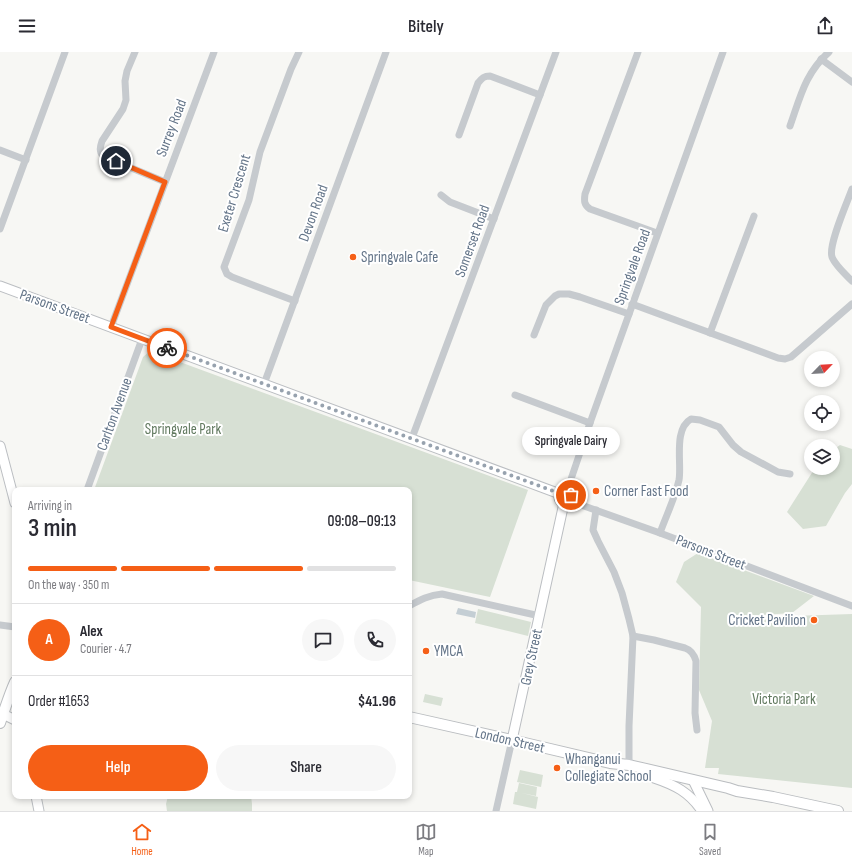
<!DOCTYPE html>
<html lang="en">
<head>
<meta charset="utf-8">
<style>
	body { margin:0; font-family:"Sofia Sans Condensed",sans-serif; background:#f7f7f7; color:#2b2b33; height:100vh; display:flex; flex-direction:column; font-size:15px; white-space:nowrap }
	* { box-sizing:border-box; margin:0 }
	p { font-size:13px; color:#7c7c81 }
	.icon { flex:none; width:22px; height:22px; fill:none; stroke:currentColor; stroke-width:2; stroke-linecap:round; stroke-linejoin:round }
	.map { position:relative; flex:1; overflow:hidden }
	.details { position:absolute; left:12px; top:435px; width:400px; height:312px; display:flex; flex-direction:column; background:#fff; border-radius:8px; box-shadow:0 2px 6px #0003 }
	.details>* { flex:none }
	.needle { width:26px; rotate:65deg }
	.tools { position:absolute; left:804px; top:299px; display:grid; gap:8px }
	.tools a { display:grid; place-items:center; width:36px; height:36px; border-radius:50%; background:#fff; box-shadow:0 2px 6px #0003; font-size:20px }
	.pin { position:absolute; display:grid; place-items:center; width:34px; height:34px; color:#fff; margin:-17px; border:2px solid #fff; border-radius:50%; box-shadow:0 1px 4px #0007 }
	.courier { position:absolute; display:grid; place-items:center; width:40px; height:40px; margin:-20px; border:3px solid #f55f16; border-radius:50%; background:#fff; color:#222; box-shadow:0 1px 5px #0007 }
	.bubble { position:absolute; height:28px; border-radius:14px; background:#fff; box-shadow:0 2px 6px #0003; font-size:13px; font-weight:600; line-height:28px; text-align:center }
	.overview em { font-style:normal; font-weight:600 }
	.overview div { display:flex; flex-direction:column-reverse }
	.overview { display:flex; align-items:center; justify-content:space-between; height:68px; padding:0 16px }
	h1 { font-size:26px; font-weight:600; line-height:30px }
	.bar { display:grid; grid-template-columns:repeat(4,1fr); gap:6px 4px; align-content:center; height:48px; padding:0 16px }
	.bar i { height:5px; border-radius:3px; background:#e1e1e2 }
	.bar .active { background:#f55f16 }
	.bar p { grid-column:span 4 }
	.line { display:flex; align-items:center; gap:10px; padding:0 16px; border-top:1px solid #e1e1e2 }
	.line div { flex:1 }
	.round { display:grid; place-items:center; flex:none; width:42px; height:42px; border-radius:21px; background:#f7f7f7 }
	.cta { display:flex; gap:8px; margin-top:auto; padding:8px 16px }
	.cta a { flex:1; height:46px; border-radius:24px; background:#f55f16; color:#fff; font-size:16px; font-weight:600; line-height:46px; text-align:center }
	.cta a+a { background:#f7f7f7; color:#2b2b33 }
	header { display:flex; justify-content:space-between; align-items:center; height:52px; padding:0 16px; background:#fff; font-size:18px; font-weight:600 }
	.dock { display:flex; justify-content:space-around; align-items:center; height:56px; border-top:1px solid #e1e1e2; background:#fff; font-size:11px; color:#7c7c81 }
	.dock a { display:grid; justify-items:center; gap:2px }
	.dock .active { color:#f55f16 }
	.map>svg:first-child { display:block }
	.green { fill:#d7e0d4 }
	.water { fill:#c4ced4 }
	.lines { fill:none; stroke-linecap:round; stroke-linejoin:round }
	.major-casing { stroke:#bbbec2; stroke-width:11 }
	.highway-casing { stroke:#babdc0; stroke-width:12 }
	.minor { stroke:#c6cace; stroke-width:7 }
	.major { stroke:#fff; stroke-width:9 }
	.highway { stroke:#fff; stroke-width:10 }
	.done { stroke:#97a2ae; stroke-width:4; stroke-dasharray:0 7.2 }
	.route { stroke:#f55f16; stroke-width:5 }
	.poi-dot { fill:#f55f16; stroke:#fff; stroke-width:1.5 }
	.labels { text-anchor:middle; stroke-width:4; stroke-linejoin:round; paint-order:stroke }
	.street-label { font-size:15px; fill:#637488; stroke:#fff }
	.poi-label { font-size:15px; fill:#637488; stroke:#fff; text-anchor:start }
	.park-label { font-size:15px; fill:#61795f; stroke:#fff }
</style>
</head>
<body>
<header><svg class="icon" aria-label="menu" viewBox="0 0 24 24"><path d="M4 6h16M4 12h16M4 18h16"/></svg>Bitely<svg class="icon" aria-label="share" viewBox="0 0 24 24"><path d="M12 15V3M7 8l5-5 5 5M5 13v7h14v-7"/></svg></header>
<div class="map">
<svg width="852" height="759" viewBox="0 0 852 759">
	<rect width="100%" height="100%" fill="#f7f7f4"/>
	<g class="green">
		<path d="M150,299L528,438L490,545L409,528V438H94L143,305Z"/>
		<path d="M840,393L852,397V432L845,441L826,474L803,477L787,460L815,416H833V398Z"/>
		<path d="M698,501L814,544L792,561L762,563L761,565L852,562V736L718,722L719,716H705L712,669L699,638L701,555L676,530L684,510Z"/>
		<path d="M478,557L531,570L528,584L475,571Z"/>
		<path d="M425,642L443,646L441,654L423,650Z"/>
		<path d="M520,718L543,723L541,735L517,730Z"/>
		<path d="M519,731L537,735L536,744L522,741L538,745L536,757L513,752L515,740H517Z"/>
		<path d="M168,744H251L252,752V759H167L166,752Z"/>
	</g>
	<path class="water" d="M458,556L476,560L475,566L456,562Z"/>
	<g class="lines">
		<defs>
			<g id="major">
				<path d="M0,234L560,442"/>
				<path d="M0,394L15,451"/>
				<circle cx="565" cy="445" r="6"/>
				<path d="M3,662L15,668"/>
				<path d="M512,688L564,451"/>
				<path d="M654,726C675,733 689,740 702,759"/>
				<path d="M693,728L708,759"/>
				<path d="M36,744L39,759"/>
			</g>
			<g id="highway">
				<path d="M409,665L512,688L610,711L629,713L728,736L737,739L773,745L838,759"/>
				<path d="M0,671C5,657 9,643 15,630"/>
			</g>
		</defs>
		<use href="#major" class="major-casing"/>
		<use href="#highway" class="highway-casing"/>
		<g class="minor">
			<path d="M135,0L127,19L125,29L126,48L123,57L102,89C100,95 99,99 103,104L165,130"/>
			<path d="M638,0L585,142C584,149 584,153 590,157L657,181"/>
			<path d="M821,7L852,30"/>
			<path d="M790,74C800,46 805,21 829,0"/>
			<path d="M459,83L478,31C482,26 484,24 490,24L540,43"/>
			<path d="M0,98L26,108"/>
			<path d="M852,137C847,151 828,193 832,205C835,213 846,223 852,229"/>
			<path d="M441,143L450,150L494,167"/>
			<path d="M0,177L65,0"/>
			<path d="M295,249L232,225L227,222L224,215L249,148L260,100L291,17L299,0"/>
			<path d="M632,252L778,306L785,307L791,305L852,252"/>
			<path d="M111,275L214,0"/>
			<path d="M710,281L754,164"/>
			<path d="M534,283L546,253L555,244L559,242H569L580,245L629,262"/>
			<path d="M264,332L386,0"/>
			<path d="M515,343L590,371"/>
			<path d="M412,386L556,0"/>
			<path d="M87,438L142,287"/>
			<path d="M567,439L590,371L723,0"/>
			<path d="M570,449L660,481L852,554"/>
			<path d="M596,458L593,478L598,489L614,520L622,541L629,567L633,584L629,674V713"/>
			<path d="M660,481C666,464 675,446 679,428C682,412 673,377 691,367L700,368L719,375L733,393L741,400L778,420L790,422"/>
			<path d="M409,554C420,548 429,543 442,542L540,564"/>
			<path d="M0,573L15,575"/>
			<path d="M633,584L654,588L685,596C691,598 694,602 696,609L695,661L697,678"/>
			<path d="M496,759L512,688"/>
		</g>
		<use href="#major" class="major"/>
		<use href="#highway" class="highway"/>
	</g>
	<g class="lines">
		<path class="done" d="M167,296L556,440L560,442L563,439H566L571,443"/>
		<path class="route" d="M116,109L165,130L111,275L167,296"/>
	</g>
	<g class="poi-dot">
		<circle cx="353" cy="205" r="4"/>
		<circle cx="596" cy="439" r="4"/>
		<circle cx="814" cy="568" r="4"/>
		<circle cx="426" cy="599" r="4"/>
		<circle cx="557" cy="716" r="4"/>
	</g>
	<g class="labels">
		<g class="street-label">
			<text transform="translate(171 76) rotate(-69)" y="5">Surrey Road</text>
			<text transform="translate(234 141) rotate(-73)" y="5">Exeter Crescent</text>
			<text transform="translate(313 161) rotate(-70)" y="5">Devon Road</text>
			<text transform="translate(472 189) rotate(-70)" y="5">Somerset Road</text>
			<text transform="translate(632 215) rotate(-70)" y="5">Springvale Road</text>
			<text transform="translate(55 254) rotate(20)" y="5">Parsons Street</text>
			<text transform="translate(114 362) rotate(-70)" y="5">Carlton Avenue</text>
			<text transform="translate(711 500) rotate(21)" y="5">Parsons Street</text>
			<text transform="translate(531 605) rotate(-78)" y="5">Grey Street</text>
			<text transform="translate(510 688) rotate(13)" y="5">London Street</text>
		</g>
		<g class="poi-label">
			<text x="361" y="210">Springvale Cafe</text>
			<text x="604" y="444">Corner Fast Food</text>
			<text x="806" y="573" text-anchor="end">Cricket Pavilion</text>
			<text x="434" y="604">YMCA</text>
			<text x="565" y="712">Whanganui<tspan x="565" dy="17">Collegiate School</tspan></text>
		</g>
		<g class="park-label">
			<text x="183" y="382">Springvale Park</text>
			<text x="784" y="652">Victoria Park</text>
		</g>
	</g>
</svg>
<div class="tools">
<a><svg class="needle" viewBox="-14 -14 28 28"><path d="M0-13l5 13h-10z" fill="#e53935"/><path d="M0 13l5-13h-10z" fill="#7c7c81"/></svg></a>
<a><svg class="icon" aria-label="locate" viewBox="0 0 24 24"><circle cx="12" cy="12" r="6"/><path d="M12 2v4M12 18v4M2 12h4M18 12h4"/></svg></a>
<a><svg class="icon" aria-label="layers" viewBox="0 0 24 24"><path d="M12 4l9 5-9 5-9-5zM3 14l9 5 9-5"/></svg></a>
</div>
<div class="pin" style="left:571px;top:443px;background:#ea580c"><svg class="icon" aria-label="bag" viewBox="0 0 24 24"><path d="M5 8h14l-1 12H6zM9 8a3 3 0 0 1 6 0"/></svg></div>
<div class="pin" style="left:116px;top:109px;background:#1f2937"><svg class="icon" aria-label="home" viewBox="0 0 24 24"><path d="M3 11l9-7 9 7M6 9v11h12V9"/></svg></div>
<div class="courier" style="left:167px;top:296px"><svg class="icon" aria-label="bike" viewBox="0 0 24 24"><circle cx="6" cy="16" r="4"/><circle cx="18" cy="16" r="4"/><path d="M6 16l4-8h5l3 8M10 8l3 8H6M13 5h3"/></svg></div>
<div class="bubble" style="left:522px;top:375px;width:98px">Springvale Dairy</div>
<section class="details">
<div class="overview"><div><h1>3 min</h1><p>Arriving in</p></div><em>09:08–09:13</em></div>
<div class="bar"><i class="active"></i><i class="active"></i><i class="active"></i><i></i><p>On the way · 350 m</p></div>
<div class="line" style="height:72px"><b class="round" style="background:#f55f16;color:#fff">A</b><div><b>Alex</b><p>Courier · 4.7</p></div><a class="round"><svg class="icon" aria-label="chat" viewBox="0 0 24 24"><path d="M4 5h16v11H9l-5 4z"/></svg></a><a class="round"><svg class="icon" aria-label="phone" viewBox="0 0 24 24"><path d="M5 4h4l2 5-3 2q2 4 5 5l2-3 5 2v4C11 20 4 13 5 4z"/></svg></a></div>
<div class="line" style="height:52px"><div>Order #1653</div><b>$41.96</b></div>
<div class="cta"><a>Help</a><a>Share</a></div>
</section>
</div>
<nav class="dock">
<a class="active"><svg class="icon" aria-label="home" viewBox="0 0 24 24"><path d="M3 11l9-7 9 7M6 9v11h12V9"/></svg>Home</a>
<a><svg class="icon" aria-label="map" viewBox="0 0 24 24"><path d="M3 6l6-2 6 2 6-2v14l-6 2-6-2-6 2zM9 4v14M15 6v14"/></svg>Map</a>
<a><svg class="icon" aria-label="saved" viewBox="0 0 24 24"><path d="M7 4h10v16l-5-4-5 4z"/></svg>Saved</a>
</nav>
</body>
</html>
